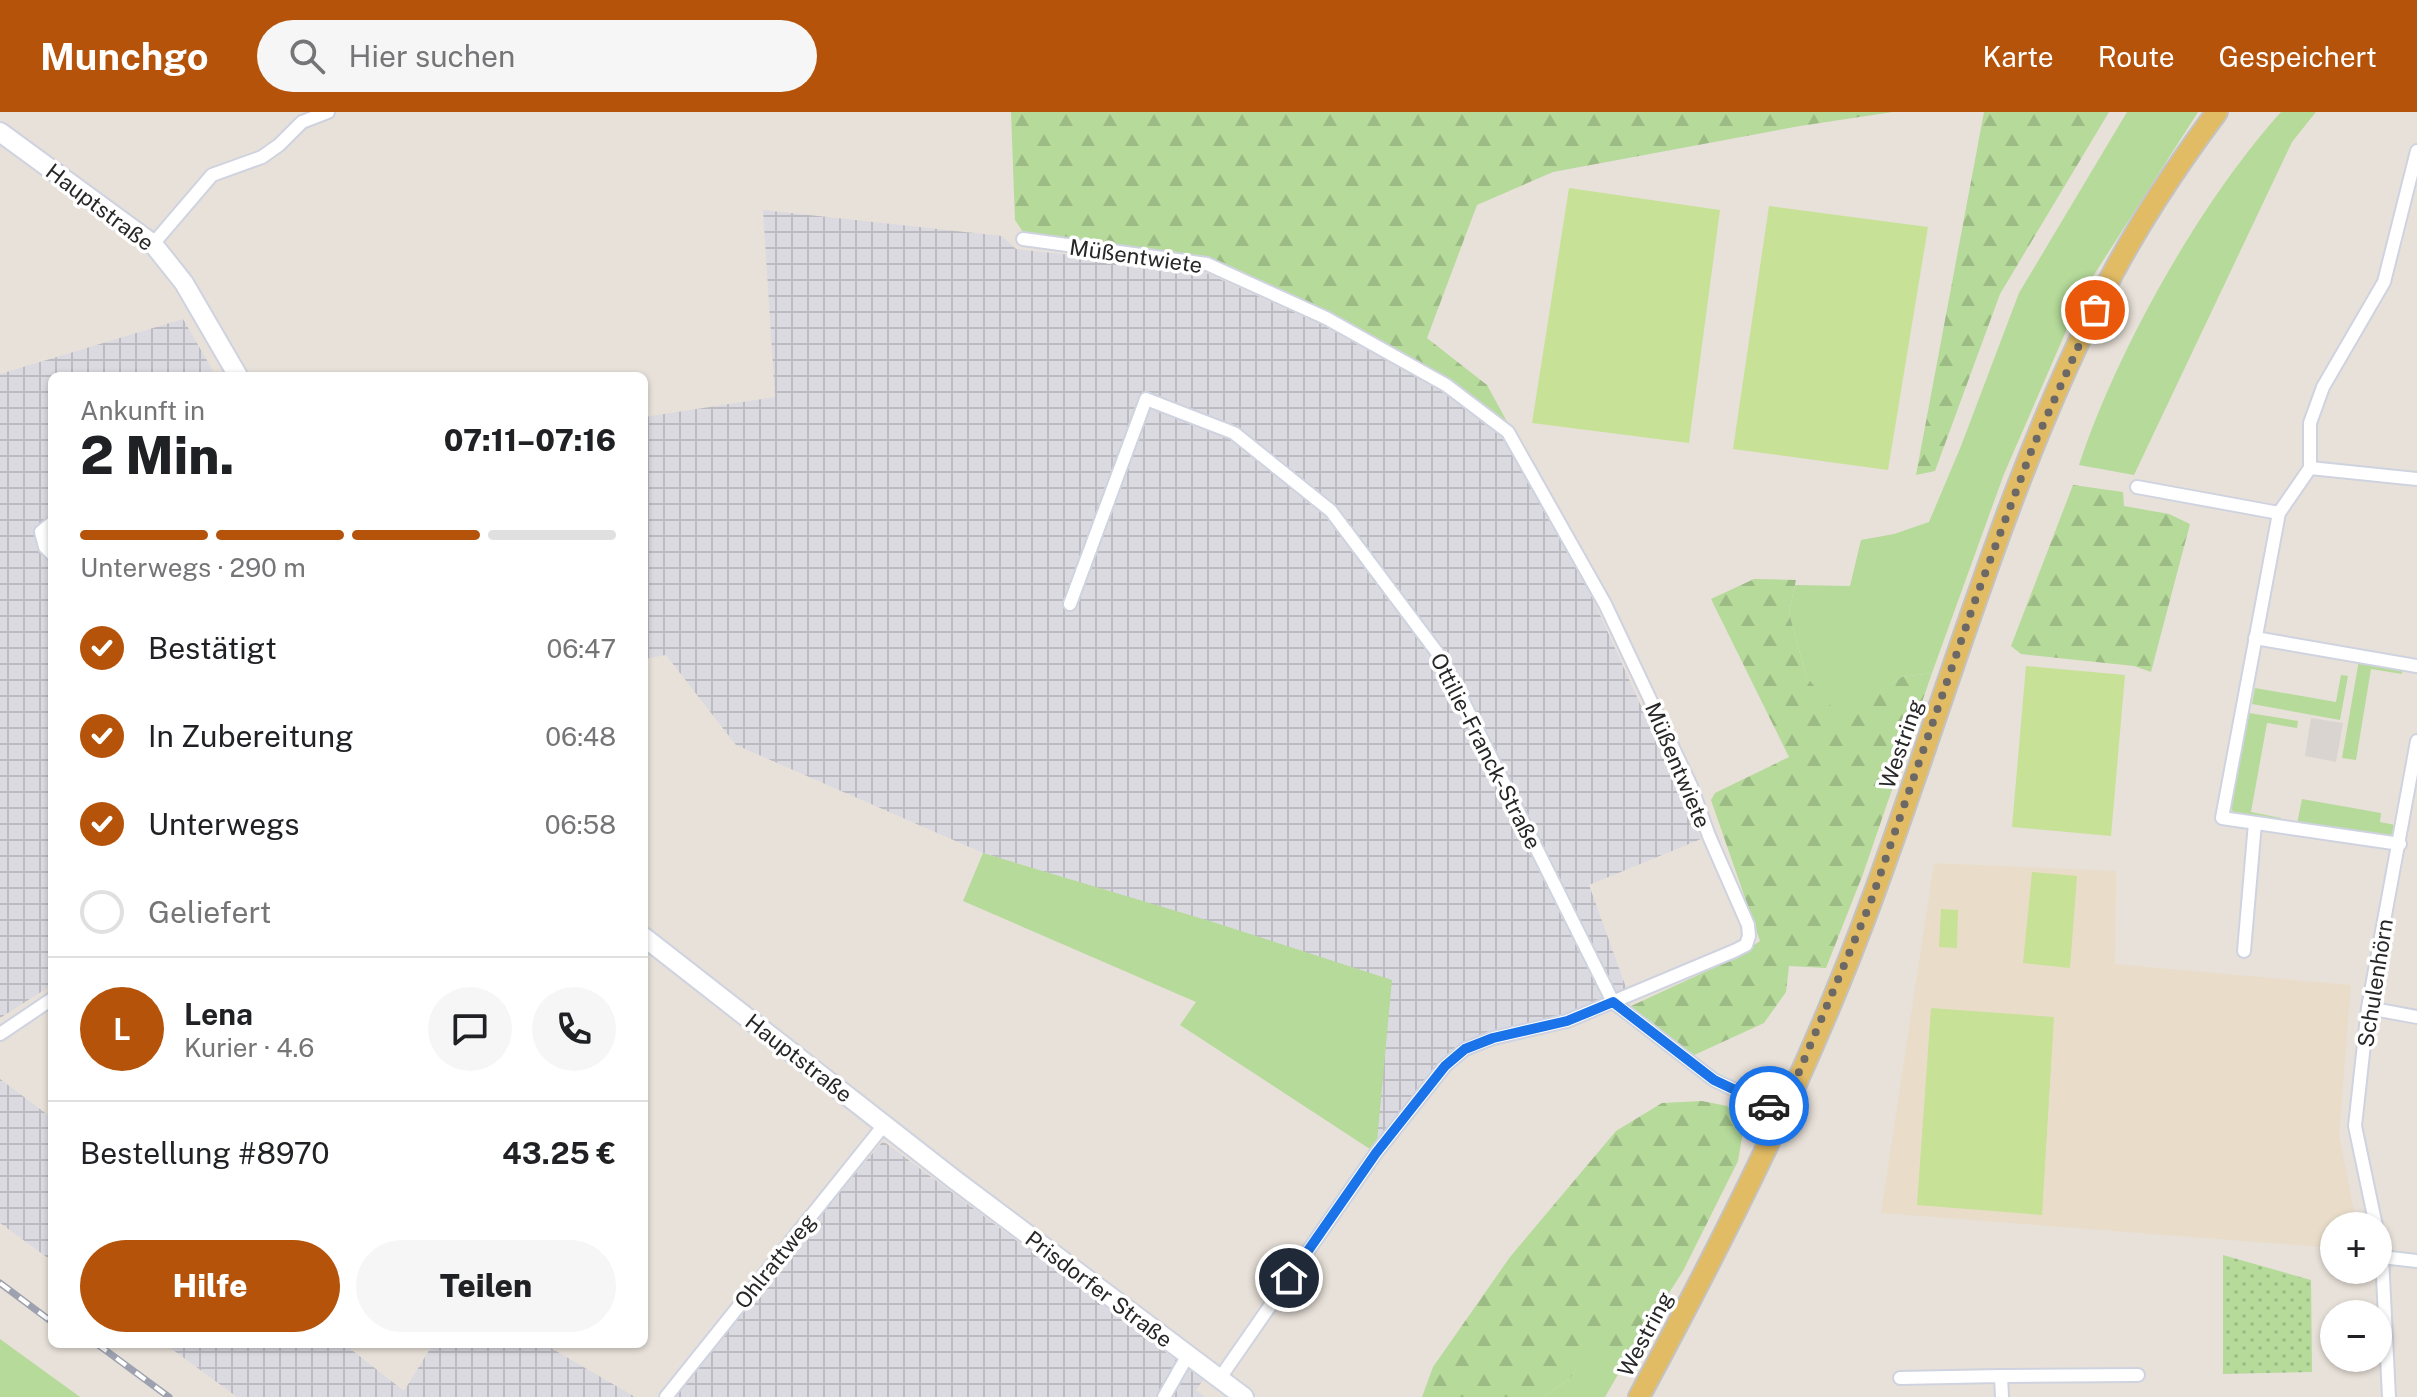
<!DOCTYPE html>
<html lang="de">
<head>
<meta charset="utf-8">
<style>
	body { margin:0; font-family:"Public Sans",sans-serif; background:#f6f6f6; color:#202124; height:100vh; display:flex; flex-direction:column; font-size:30px; white-space:nowrap }
	* { box-sizing:border-box; margin:0 }
	p { font-size:26px; color:#757577 }
	.icon { flex:none; width:44px; height:44px; fill:none; stroke:currentColor; stroke-width:2; stroke-linecap:round; stroke-linejoin:round }
	.map { position:relative; flex:1; overflow:hidden }
	.sheet { position:absolute; left:48px; top:260px; width:600px; height:976px; display:flex; flex-direction:column; background:#fff; border-radius:12px; box-shadow:0 2px 6px #0004 }
	.sheet>* { flex:none }
	.fabs { position:absolute; left:2320px; top:1100px; display:grid; gap:16px }
	.fabs a { display:grid; place-items:center; width:72px; height:72px; border-radius:50%; background:#fff; box-shadow:0 2px 6px #0004; font-size:40px }
	.pin { position:absolute; display:grid; place-items:center; width:68px; height:68px; color:#fff; margin:-34px; border:4px solid #fff; border-radius:50%; box-shadow:0 2px 8px #0007 }
	.courier { position:absolute; display:grid; place-items:center; width:80px; height:80px; margin:-40px; border:6px solid #1a73e8; border-radius:50%; background:#fff; color:#222; box-shadow:0 2px 10px #0007 }
	.summary em { font-style:normal; font-weight:800 }
	.summary div { display:flex; flex-direction:column-reverse }
	.summary { display:flex; align-items:center; justify-content:space-between; height:136px; padding:0 32px }
	h1 { font-size:52px; font-weight:800; line-height:60px }
	.bar { display:grid; grid-template-columns:repeat(4,1fr); gap:12px 8px; align-content:center; height:96px; padding:0 32px }
	.bar i { height:10px; border-radius:6px; background:#e0e0e0 }
	.bar .selected { background:#b45309 }
	.bar p { grid-column:span 4 }
	.line { display:flex; align-items:center; gap:20px; padding:0 32px; border-top:2px solid #e0e0e0 }
	.line div { flex:1 }
	.round { display:grid; place-items:center; flex:none; width:84px; height:84px; border-radius:42px; background:#f6f6f6 }
	ol { padding:0 32px; list-style:none }
	li { display:flex; align-items:center; gap:24px; height:88px }
	li p { margin-inline-start:auto }
	li .icon { padding:8px; border-radius:50%; background:#b45309; color:#fff; stroke-width:4 }
	li:last-child { color:#757577 }
	li i { width:44px; height:44px; border:4px solid #e0e0e0; border-radius:50% }
	.primary-button { display:flex; gap:16px; margin-top:auto; padding:16px 32px }
	.primary-button a { flex:1; height:92px; border-radius:48px; background:#b45309; color:#fff; font-size:32px; font-weight:800; line-height:92px; text-align:center }
	.primary-button a+a { background:#f6f6f6; color:#202124 }
	header { display:flex; align-items:center; gap:48px; box-sizing:border-box; height:112px; padding:0 40px; background:#b45309; color:#fff }
	header strong { font-size:38px }
	nav { display:flex; gap:44px; margin-inline-start:auto; font-size:28px }
	.search { width:560px; height:72px; background:#f6f6f6; display:flex; align-items:center; gap:20px; box-sizing:border-box; padding:0 28px; border-radius:44px; color:#757577; font-size:30px }
	.map>svg:first-child { display:block }
	.industrial { fill:url(#industrial-grid) }
	.education { fill:#e9ddca }
	.grass { fill:#b5da9a }
	.forest { fill:url(#forest-firs) }
	.park { fill:url(#park-dots) }
	.pitch { fill:#c7e197 }
	.plaza { fill:#d9d4d0 }
	.lines { fill:none; stroke-linecap:round; stroke-linejoin:round }
	.minor-casing { stroke:#cfd3df; stroke-width:16 }
	.secondary-casing { stroke:#cfd3df; stroke-width:22 }
	.primary-casing { stroke:#c3c3c3; stroke-width:24 }
	.minor { stroke:#fff; stroke-width:12 }
	.secondary { stroke:#fff; stroke-width:18 }
	.primary { stroke:#e2bc65; stroke-width:20 }
	.rail-casing { stroke:#9da1b0; stroke-width:7 }
	.rail { stroke:#fff; stroke-width:4; stroke-dasharray:12; stroke-linecap:butt }
	.done { stroke:#6b6865; stroke-width:8; stroke-dasharray:0 14.4 }
	.route { stroke:#1a73e8; stroke-width:10 }
	.labels { text-anchor:middle; stroke-width:7; stroke-linejoin:round; paint-order:stroke }
	.street-label { font-size:22px; fill:#272727; stroke:#fff }
</style>
</head>
<body>
<header>
<strong>Munchgo</strong>
<div class="search"><svg class="icon" aria-label="search" viewBox="0 0 24 24"><circle cx="10" cy="10" r="6"/><path d="M15 15l6 6"/></svg>Hier suchen</div>
<nav><a>Karte</a><a>Route</a><a>Gespeichert</a></nav>
</header>
<div class="map">
<svg width="2417" height="1285" viewBox="0 0 2417 1285">
	<defs>
		<pattern id="industrial-grid" width="8" height="8" patternUnits="userSpaceOnUse" patternTransform="scale(2)"><rect width="8" height="8" fill="#dbdae1"/><path d="M0 4h8M4 0v8" fill="none" stroke="#bcbbc1"/></pattern>
		<pattern id="forest-firs" width="22" height="20" patternUnits="userSpaceOnUse" patternTransform="scale(2)"><rect width="22" height="20" fill="#b5da9a"/><path d="M5 1l3.5 6h-7zM16 11l3.5 6h-7z" fill="#9cbb85"/></pattern>
		<pattern id="park-dots" width="8" height="8" patternUnits="userSpaceOnUse" patternTransform="scale(2)"><rect width="8" height="8" fill="#b5da9a"/><path d="M2 2h.1M6 6h.1" fill="none" stroke="#9cbb85" stroke-width="1.8" stroke-linecap="round"/></pattern>
	</defs>
	<rect width="100%" height="100%" fill="#e8e1d9"/>
	<g class="industrial">
		<path d="M763,98L1002,124L1016,137L1197,157L1321,212L1440,278L1500,322L1586,472L1701,727L1589,773L1628,881L1477,936L1447,961L1376,1041L1071,768L983,741L736,633L666,543L644,547V305L775,285Z"/>
		<path d="M183,207L216,264H52V873L0,906V262Z"/>
		<path d="M0,967L52,1006V1149L0,1111Z"/>
		<path d="M883,1029L1203,1268L1196,1278L1205,1285H667Z"/>
		<path d="M165,1232H344L404,1279L433,1232H544L635,1285H237Z"/>
	</g>
	<path class="education" d="M1934,751L2116,759L2115,852L2351,873L2339,1023L2357,1114H2334V1136L1881,1101Z"/>
	<g class="grass">
		<path d="M2127,0H2198L2083,180L2004,362L1932,561L1902,565L1839,605L1806,564L1789,500L1795,473L1850,474L1861,428L1894,422L1929,410L1961,334L2019,181Z"/>
		<path d="M2281,0H2316L2292,30L2134,363L2079,353C2117,238 2200,90 2281,0Z"/>
		<path d="M2359,548L2403,555L2402,562L2371,557L2356,648L2342,646Z"/>
		<path d="M2341,563L2348,564L2340,608L2252,592L2255,576L2336,590Z"/>
		<path d="M2249,601L2298,609L2297,616L2267,611L2251,700L2281,706L2280,711L2235,703L2231,696Z"/>
		<path d="M2302,687L2381,701L2380,710L2395,713L2393,726L2297,712Z"/>
		<path d="M983,741L1213,810L1392,868L1376,1041L1180,913L1196,890L963,789Z"/>
		<path d="M1603,1226L1624,1252L1605,1285H1544L1568,1268Z"/>
		<path d="M0,1227L80,1285H0Z"/>
	</g>
	<g class="forest">
		<path d="M1011,0H1893L1800,14L1553,60L1477,93L1427,226L1487,273L1511,317L1447,269L1208,148L1023,120L1015,108Z"/>
		<path d="M1984,0H2109L2000,182L1935,359L1916,363Z"/>
		<path d="M2073,373L2123,380L2124,394L2169,402L2190,412L2151,560L2134,554L2021,542L2011,534Z"/>
		<path d="M1754,467L1796,468L1789,500L1806,564L1839,604L1902,565L1932,561L1863,762L1826,856L1789,854L1786,880L1764,911L1692,944L1629,895L1735,846L1760,829L1711,688L1715,681L1789,645L1711,487Z"/>
		<path d="M1702,989L1727,994L1745,1009L1738,1049L1683,1159L1624,1252L1603,1227L1568,1268L1544,1285H1422L1433,1255L1510,1145L1616,1019L1662,991Z"/>
	</g>
	<path class="park" d="M2223,1143L2311,1168L2312,1260L2223,1262Z"/>
	<g class="pitch">
		<path d="M1569,76L1720,98L1689,331L1532,311Z"/>
		<path d="M1769,94L1928,115L1888,358L1733,337Z"/>
		<path d="M2026,554L2125,563L2111,724L2012,715Z"/>
		<path d="M2032,760L2077,764L2070,856L2023,851Z"/>
		<path d="M1941,797L1958,798L1957,836L1939,835Z"/>
		<path d="M1931,896L2054,905L2042,1103L1917,1093Z"/>
	</g>
	<path class="plaza" d="M2311,606L2343,611L2336,650L2305,644Z"/>
	<g class="lines">
		<defs>
			<g id="minor">
				<path d="M1023,127L1207,152L1326,206L1446,273L1508,320L1605,492L1691,674L1709,724L1748,813L1749,824L1746,833L1734,839L1567,909L1493,926L1465,937L1445,954L1376,1041L1220,1266"/>
				<path d="M153,132L212,63L262,45L279,33L302,10L328,0"/>
				<path d="M2310,356V311L2323,275L2384,170L2417,39"/>
				<path d="M2137,375L2279,401"/>
				<path d="M52,411L41,420L45,435L52,442"/>
				<path d="M1070,492L1146,287L1234,321L1331,399L1442,547L1613,890L1714,968L1782,1000"/>
				<path d="M2255,526L2417,554"/>
				<path d="M2400,732L2222,706L2279,401L2310,356L2417,367"/>
				<path d="M2244,839L2255,711"/>
				<path d="M2368,896L2417,905"/>
				<path d="M0,922L52,887"/>
				<path d="M2376,1114L2355,1014L2368,896L2417,629"/>
				<path d="M2378,1125L2382,1145L2389,1285"/>
				<path d="M2382,1145L2417,1149"/>
				<path d="M2001,1264L2138,1263"/>
				<path d="M1900,1266L2001,1264L2002,1285"/>
				<path d="M666,1285L884,1013"/>
				<path d="M1164,1285L1188,1243"/>
			</g>
			<g id="secondary">
				<path d="M0,20L153,132L184,171L238,264"/>
				<path d="M644,825L955,1068L1244,1285"/>
			</g>
			<path id="primary" d="M1639,1285C1725,1125 1808,961 1871,790C1949,580 2008,360 2113,161C2143,105 2179,51 2217,0"/>
		</defs>
		<use href="#minor" class="minor-casing"/>
		<use href="#secondary" class="secondary-casing"/>
		<use href="#primary" class="primary-casing"/>
		<use href="#minor" class="minor"/>
		<use href="#secondary" class="secondary"/>
		<use href="#primary" class="primary"/>
		<defs>
			<g id="rail">
				<path d="M0,1171L52,1210"/>
				<path d="M97,1232L169,1285"/>
			</g>
		</defs>
		<use href="#rail" class="rail-casing"/>
		<use href="#rail" class="rail"/>
	</g>
	<g class="lines">
		<path class="done" d="M1769,994L1782,1000L1870,792L1977,483L2032,337L2095,198"/>
		<path class="route" d="M1289,1166L1376,1041L1445,954L1465,937L1493,926L1567,909L1613,890L1714,968L1769,994"/>
	</g>
	<g class="labels">
		<g class="street-label">
			<text transform="translate(100 95) rotate(37)" y="8">Hauptstraße</text>
			<text transform="translate(1136 144) rotate(8)" y="8">Müßentwiete</text>
			<text transform="translate(1901 632) rotate(-71)" y="8">Westring</text>
			<text transform="translate(1486 639) rotate(63)" y="8">Ottilie-Franck-Straße</text>
			<text transform="translate(1678 653) rotate(67)" y="8">Müßentwiete</text>
			<text transform="translate(2375 871) rotate(-81)" y="8">Schulenhörn</text>
			<text transform="translate(799 946) rotate(38)" y="8">Hauptstraße</text>
			<text transform="translate(775 1149) rotate(-51)" y="8">Ohlrattweg</text>
			<text transform="translate(1099 1177) rotate(37)" y="8">Prisdorfer Straße</text>
			<text transform="translate(1645 1222) rotate(-62)" y="8">Westring</text>
		</g>
	</g>
</svg>
<div class="fabs">
<a>+</a>
<a>−</a>
</div>
<div class="pin" style="left:2095px;top:198px;background:#ea580c"><svg class="icon" aria-label="bag" viewBox="0 0 24 24"><path d="M5 8h14l-1 12H6zM9 8a3 3 0 0 1 6 0"/></svg></div>
<div class="pin" style="left:1289px;top:1166px;background:#1f2937"><svg class="icon" aria-label="home" viewBox="0 0 24 24"><path d="M3 11l9-7 9 7M6 9v11h12V9"/></svg></div>
<div class="courier" style="left:1769px;top:994px"><svg class="icon" aria-label="car" viewBox="0 0 24 24"><path d="M5 17H2v-5l4-1 3-4h7l3 4 3 1v5h-3M9 17h6M6 11h13"/><circle cx="7" cy="17" r="2"/><circle cx="17" cy="17" r="2"/></svg></div>
<section class="sheet">
<div class="summary"><div><h1>2 Min.</h1><p>Ankunft in</p></div><em>07:11–07:16</em></div>
<div class="bar"><i class="selected"></i><i class="selected"></i><i class="selected"></i><i></i><p>Unterwegs · 290 m</p></div>
<ol>
<li><svg class="icon" aria-label="check" viewBox="0 0 24 24"><path d="M5 12l5 5 9-10"/></svg>Bestätigt<p>06:47</p></li>
<li><svg class="icon" aria-label="check" viewBox="0 0 24 24"><path d="M5 12l5 5 9-10"/></svg>In Zubereitung<p>06:48</p></li>
<li><svg class="icon" aria-label="check" viewBox="0 0 24 24"><path d="M5 12l5 5 9-10"/></svg>Unterwegs<p>06:58</p></li>
<li><i></i>Geliefert</li>
</ol>
<div class="line" style="height:144px"><b class="round" style="background:#b45309;color:#fff">L</b><div><b>Lena</b><p>Kurier · 4.6</p></div><a class="round"><svg class="icon" aria-label="chat" viewBox="0 0 24 24"><path d="M4 5h16v11H9l-5 4z"/></svg></a><a class="round"><svg class="icon" aria-label="phone" viewBox="0 0 24 24"><path d="M5 4h4l2 5-3 2q2 4 5 5l2-3 5 2v4C11 20 4 13 5 4z"/></svg></a></div>
<div class="line" style="height:104px"><div>Bestellung #8970</div><b>43.25 €</b></div>
<div class="primary-button"><a>Hilfe</a><a>Teilen</a></div>
</section>
</div>
</body>
</html>
